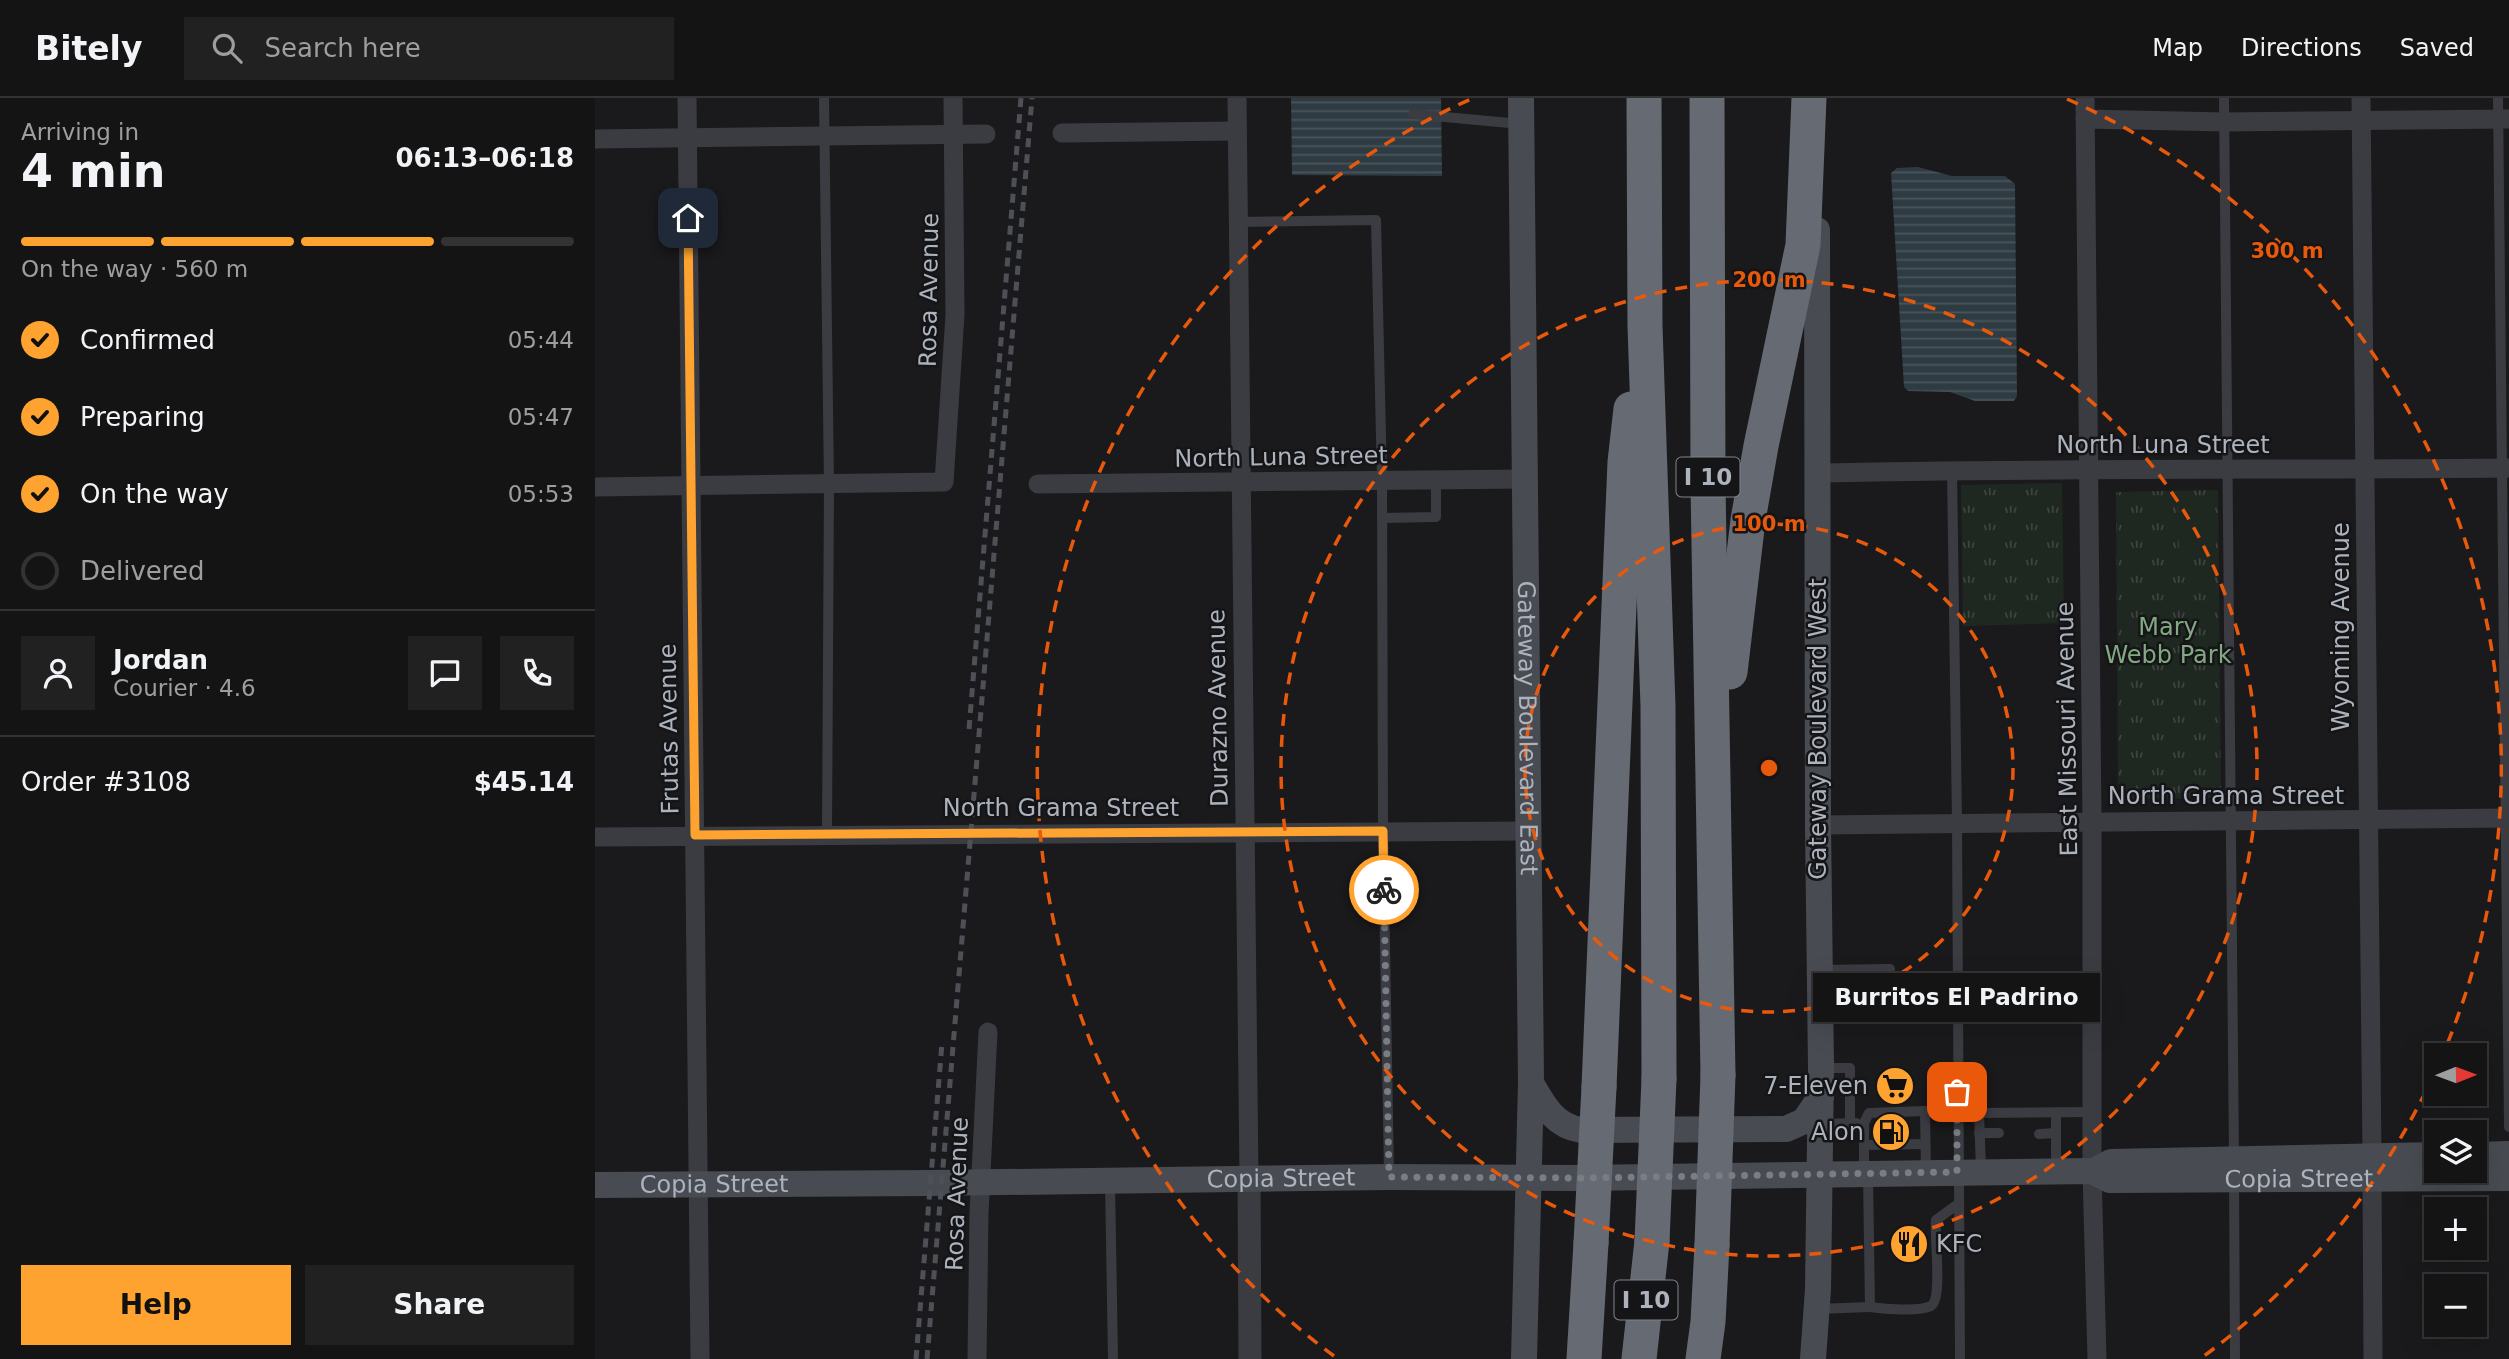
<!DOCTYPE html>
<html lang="en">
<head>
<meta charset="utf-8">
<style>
	body { margin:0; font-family:"DejaVu Sans",sans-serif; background:#212122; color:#f1f3f6; height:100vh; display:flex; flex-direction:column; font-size:26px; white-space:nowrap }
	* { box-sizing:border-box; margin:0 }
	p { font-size:23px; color:#9d9ea0 }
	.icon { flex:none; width:38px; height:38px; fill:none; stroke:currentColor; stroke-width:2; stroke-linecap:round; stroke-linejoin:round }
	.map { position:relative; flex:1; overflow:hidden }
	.panel { display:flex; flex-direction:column; background:#141415; width:595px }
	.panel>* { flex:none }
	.needle { width:46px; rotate:89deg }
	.fabs { position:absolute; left:1829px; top:945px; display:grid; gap:14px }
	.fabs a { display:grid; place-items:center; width:63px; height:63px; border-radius:0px; background:#141415; box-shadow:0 7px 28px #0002,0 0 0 2px #333334; font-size:35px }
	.pin { position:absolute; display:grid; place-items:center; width:60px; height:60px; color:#fff; margin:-30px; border-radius:14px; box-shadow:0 4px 10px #0006 }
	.courier { position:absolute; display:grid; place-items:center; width:70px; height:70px; margin:-35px; border:5px solid #ffa330; border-radius:50%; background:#fff; color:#222; box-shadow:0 2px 9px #0007 }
	.bubble { position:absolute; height:49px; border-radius:0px; background:#141415; box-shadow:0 7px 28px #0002,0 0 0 2px #333334; font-size:23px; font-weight:600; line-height:49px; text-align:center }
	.summary em { font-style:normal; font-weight:600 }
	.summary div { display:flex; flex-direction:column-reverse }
	.summary { display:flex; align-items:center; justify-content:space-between; height:119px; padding:0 21px }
	h1 { font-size:46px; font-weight:600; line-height:52px }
	.bar { display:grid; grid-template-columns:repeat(4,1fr); gap:10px 7px; align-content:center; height:84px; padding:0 21px }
	.bar i { height:9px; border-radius:5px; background:#333334 }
	.bar .selected { background:#ffa330 }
	.bar p { grid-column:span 4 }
	.line { display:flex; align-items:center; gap:18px; padding:0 21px; border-top:2px solid #333334 }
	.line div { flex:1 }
	.round { display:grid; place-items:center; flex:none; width:74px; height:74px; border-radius:0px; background:#212122 }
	ol { padding:0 21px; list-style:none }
	li { display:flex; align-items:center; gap:21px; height:77px }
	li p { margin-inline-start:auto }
	li .icon { padding:7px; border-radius:50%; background:#ffa330; color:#111; stroke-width:4 }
	li:last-child { color:#9d9ea0 }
	li i { width:38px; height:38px; border:4px solid #333334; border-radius:50% }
	.cta { display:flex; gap:14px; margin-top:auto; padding:14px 21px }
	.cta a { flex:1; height:80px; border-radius:0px; background:#ffa330; color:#111; font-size:28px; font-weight:600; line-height:80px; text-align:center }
	.cta a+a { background:#212122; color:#f1f3f6 }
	header { display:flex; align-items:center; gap:42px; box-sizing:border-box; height:98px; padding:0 35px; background:#141415; border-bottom:2px solid #333334 }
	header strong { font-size:33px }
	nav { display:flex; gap:38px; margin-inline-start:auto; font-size:24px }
	.search { width:490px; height:63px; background:#212122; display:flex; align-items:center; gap:18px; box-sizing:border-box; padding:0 24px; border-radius:0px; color:#9d9ea0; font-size:26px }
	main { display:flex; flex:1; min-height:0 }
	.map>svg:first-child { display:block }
	.grass { fill:url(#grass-tufts) }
	.garden { fill:#1f2820 }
	.water { fill:url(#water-rules) }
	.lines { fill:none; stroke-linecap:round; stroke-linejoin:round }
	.service { stroke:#3b3c42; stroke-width:10 }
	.minor { stroke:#3b3c42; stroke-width:19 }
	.tertiary { stroke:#3b3c42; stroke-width:23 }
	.secondary { stroke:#484c52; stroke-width:26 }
	.motorway { stroke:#666b73; stroke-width:35 }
	.rail { stroke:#4d5157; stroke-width:5; stroke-dasharray:9 7; stroke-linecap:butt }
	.motorway-bridge { stroke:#666b73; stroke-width:35 }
	.done { stroke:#797d85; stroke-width:7; stroke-dasharray:0 12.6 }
	.route { stroke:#ffa330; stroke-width:9 }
	.ring { fill:none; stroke:#e8590c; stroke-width:3.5; stroke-dasharray:12 9 }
	.labels { text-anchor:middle; stroke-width:5; stroke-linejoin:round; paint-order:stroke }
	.shield { fill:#151518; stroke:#7f848c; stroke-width:2 }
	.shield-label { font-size:23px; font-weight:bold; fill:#acb3bd }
	.street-label { font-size:24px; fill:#acb3bd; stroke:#151518 }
	.park-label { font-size:24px; fill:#83a982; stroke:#151518 }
	.poi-label { font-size:24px; fill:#acb3bd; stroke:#151518; text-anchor:end }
	.centre { fill:#e8590c; stroke:#151518; stroke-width:3.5 }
	.ring-label { font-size:21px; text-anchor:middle; font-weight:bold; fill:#e8590c; stroke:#151518; stroke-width:5; stroke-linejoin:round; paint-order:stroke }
</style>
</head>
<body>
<header>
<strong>Bitely</strong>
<div class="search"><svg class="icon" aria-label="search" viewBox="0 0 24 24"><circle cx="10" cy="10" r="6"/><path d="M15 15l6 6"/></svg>Search here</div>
<nav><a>Map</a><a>Directions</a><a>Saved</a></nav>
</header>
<main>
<section class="panel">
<div class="summary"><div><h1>4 min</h1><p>Arriving in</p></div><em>06:13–06:18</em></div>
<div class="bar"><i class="selected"></i><i class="selected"></i><i class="selected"></i><i></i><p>On the way · 560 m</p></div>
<ol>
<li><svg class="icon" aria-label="check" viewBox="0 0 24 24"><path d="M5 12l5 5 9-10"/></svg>Confirmed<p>05:44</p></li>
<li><svg class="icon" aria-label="check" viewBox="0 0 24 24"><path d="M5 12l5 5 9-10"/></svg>Preparing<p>05:47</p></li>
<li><svg class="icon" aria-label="check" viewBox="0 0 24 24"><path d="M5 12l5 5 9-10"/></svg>On the way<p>05:53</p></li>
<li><i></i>Delivered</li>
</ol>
<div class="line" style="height:126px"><a class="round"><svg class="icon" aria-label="person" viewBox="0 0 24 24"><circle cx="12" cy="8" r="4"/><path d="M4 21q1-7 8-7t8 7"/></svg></a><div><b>Jordan</b><p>Courier · 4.6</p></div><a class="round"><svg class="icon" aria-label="chat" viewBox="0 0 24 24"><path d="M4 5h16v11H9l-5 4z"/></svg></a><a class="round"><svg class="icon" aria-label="phone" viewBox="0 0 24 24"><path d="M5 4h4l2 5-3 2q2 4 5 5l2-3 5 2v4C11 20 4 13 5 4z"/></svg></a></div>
<div class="line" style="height:91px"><div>Order #3108</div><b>$45.14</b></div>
<div class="cta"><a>Help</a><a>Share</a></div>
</section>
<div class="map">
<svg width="1914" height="1261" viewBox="0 0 1914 1261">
	<defs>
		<pattern id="grass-tufts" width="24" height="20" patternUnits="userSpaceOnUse" patternTransform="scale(1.75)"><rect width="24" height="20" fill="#1f2820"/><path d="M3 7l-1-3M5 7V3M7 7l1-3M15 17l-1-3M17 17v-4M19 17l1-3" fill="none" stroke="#3d453e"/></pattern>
		<pattern id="water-rules" width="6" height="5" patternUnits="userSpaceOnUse" patternTransform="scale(1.75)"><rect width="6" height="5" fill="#2e3b42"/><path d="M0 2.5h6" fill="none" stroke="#4a555b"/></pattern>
	</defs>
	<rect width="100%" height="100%" fill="#1a1a1c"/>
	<g class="grass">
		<path d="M1467,385L1469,525L1368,528L1366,387Z"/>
		<path d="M1623,392L1626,700L1534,701L1523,691L1521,394Z"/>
	</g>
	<path class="garden" d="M1583,404H1620L1621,459L1584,460Z"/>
	<g class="water">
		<path d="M696,0H846L847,78L697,77Z"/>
		<path d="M1323,69L1357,78H1410L1420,86L1422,298L1419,303H1380L1355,294L1313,293L1309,289L1296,75L1302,70Z"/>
	</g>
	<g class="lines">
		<g class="service">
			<path d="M229,0L234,386L232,736"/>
			<path d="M1629,0L1639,1060"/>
			<path d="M1903,0L1914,1029"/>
			<path d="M818,16L925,26"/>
			<path d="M643,124L781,122L787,382L788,733L794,1076"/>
			<path d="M1357,372L1362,725L1365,1261"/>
			<path d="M787,420L841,419V382"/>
			<path d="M1226,872L1295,871"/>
			<path d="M1227,970H1255V1026"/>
			<path d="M1461,1015V1073"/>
			<path d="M1227,1026L1261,1025"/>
			<path d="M1384,1035H1404"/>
			<path d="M1444,1036L1461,1035"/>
			<path d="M1269,1047L1330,1046"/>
			<path d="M1386,1072L1384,1015L1497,1014"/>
			<path d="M1269,1075V1025L1274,1015L1330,1013L1331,1074"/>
			<path d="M1639,1081L1640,1261"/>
			<path d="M515,1084L518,1261"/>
			<path d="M1275,1209C1289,1211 1324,1214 1336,1208C1348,1201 1339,1138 1341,1122L1363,1106"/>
			<path d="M1222,1211L1275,1209L1273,1078"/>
		</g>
		<g class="minor">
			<path d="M92,0L105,1261"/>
			<path d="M642,0L654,1081"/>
			<path d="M1490,0L1497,724V1073L1502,1261"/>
			<path d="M1766,0L1777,1057"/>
			<path d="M1490,21L1630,24L1914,21"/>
			<path d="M467,35L642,33"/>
			<path d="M0,41L391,36"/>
			<path d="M1222,375C1452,370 1683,372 1914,370"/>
			<path d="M443,386L930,381"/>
			<path d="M0,389L349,384L360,217L358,0"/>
			<path d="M1223,727L1914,720"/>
			<path d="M0,739L933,733"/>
			<path d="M1777,1080L1778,1261"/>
			<path d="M382,1261L384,1115L393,934"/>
		</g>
		<path class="tertiary" d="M654,1081L655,1261"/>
		<g class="secondary">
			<path id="s1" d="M926,0L936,985L929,1261"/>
			<path d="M936,985C949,1007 959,1028 986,1032L1191,1031L1209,1023L1226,998"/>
			<path d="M1880,1057L1914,1056"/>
			<path d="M1499,1073L1516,1064L1841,1057"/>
			<path id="s2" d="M0,1087L335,1085L795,1079L986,1080L1497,1073L1515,1082L1914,1080"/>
			<path d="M1218,1261L1223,1191L1226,970L1223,727L1222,132"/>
		</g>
		<g class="motorway">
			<path d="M1049,0L1050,228L1063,608L1064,981"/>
			<path d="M1112,0L1113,387L1123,977"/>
			<path d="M1135,574L1153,422L1166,348L1208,147L1214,0"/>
			<path d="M1004,989L1030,364L1036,311"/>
			<path d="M989,1261L996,1145"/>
			<path d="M1044,1261L1057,1143"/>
			<path d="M1108,1261L1113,1224L1117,1147"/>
		</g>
		<g class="rail">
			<path d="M374,631L426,0"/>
			<path d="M321,1261L347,945"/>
			<path d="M332,1261L437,0"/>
		</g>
		<g class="motorway-bridge">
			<path d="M1057,1143L1064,981"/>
			<path d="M996,1145L1004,989"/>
			<path d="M1117,1147L1123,977"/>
		</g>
	</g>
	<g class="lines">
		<path class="done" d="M789,792L794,1079L986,1080L1362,1074V994"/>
		<path class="route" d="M93,120L100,737L788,733L789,792"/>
	</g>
	<g class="ring">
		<circle cx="1174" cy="670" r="244"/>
		<circle cx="1174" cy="670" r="488"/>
		<path d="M1840 974A732 732 0 0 1 1609 1258M739 1258A732 732 0 0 1 876 1M1472 1A732 732 0 0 1 1848 956"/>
	</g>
	<defs>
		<symbol id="supermarket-disc" viewBox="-11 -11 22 22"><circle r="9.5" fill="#ffa330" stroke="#151518"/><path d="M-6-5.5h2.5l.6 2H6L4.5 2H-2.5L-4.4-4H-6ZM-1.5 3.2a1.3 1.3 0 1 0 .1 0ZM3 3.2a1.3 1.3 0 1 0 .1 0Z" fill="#111"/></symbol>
		<symbol id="fuel-disc" viewBox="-11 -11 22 22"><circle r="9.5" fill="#ffa330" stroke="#151518"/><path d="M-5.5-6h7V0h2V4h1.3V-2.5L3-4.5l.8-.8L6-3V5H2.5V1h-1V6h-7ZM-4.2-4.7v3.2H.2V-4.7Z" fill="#111"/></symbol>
		<symbol id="restaurant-disc" viewBox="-11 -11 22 22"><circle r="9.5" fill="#ffa330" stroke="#151518"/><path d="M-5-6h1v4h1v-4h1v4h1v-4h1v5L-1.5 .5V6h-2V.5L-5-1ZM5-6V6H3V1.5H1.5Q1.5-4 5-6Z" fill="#111"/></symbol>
	</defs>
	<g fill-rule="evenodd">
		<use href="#supermarket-disc" x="1278" y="966" width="44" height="44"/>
		<use href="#fuel-disc" x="1274" y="1012" width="44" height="44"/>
		<use href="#restaurant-disc" x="1292" y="1124" width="44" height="44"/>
	</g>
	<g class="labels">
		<g class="shield">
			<rect x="1081.5" y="359.5" width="63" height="39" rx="5"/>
			<rect x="1019.5" y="1182.5" width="63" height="39" rx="5"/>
		</g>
		<g class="shield-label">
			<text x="1113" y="387">I 10</text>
			<text x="1051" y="1210">I 10</text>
		</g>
		<g class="street-label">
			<text transform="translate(334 192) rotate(-89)" y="8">Rosa Avenue</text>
			<text x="1568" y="355">North Luna Street</text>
			<text transform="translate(686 359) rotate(-1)" y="8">North Luna Street</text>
			<text transform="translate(1746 529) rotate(-90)" y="8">Wyoming Avenue</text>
			<text transform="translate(623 610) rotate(-91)" y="8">Durazno Avenue</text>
			<text transform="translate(74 631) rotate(-91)" y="8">Frutas Avenue</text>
			<text dy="8" stroke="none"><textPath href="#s1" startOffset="630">Gateway Boulevard East</textPath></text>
			<text transform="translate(1223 631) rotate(-90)" y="8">Gateway Boulevard West</text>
			<text transform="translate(1472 631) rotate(-91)" y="8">East Missouri Avenue</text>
			<text x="1631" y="706">North Grama Street</text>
			<text x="466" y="718">North Grama Street</text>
			<text dy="8" stroke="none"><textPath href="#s2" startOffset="1706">Copia Street</textPath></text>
			<text dy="8" stroke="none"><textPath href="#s2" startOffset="686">Copia Street</textPath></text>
			<text dy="8" stroke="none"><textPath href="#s2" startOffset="119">Copia Street</textPath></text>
			<text transform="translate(362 1096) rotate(-88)" y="8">Rosa Avenue</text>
		</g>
		<g class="park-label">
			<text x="1573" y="537">Mary<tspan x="1573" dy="28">Webb Park</tspan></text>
		</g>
		<g class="poi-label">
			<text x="1273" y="996">7-Eleven</text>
			<text x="1269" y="1042">Alon</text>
			<text x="1341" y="1154" text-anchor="start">KFC</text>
		</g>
	</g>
	<circle cx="1174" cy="670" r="10" class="centre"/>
	<g class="ring-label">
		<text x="1692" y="160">300 m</text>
		<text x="1174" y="189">200 m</text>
		<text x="1174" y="433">100 m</text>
	</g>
</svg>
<div class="fabs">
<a><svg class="needle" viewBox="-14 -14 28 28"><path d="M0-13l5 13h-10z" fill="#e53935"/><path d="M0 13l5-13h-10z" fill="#9d9ea0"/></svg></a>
<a><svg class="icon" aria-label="layers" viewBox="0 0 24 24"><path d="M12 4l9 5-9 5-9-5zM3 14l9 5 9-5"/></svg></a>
<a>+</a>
<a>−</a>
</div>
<div class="pin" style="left:1362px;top:994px;background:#ea580c"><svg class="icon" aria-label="bag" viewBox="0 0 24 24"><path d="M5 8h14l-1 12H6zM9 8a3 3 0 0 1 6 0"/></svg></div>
<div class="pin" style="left:93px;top:120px;background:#1f2937"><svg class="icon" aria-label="home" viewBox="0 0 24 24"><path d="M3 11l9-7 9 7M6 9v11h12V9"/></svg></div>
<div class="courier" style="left:789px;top:792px"><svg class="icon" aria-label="bike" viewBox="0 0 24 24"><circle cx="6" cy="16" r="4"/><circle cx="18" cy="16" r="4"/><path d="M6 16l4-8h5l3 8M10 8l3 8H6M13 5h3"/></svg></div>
<div class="bubble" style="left:1218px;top:875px;width:287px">Burritos El Padrino</div>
</div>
</main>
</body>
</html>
